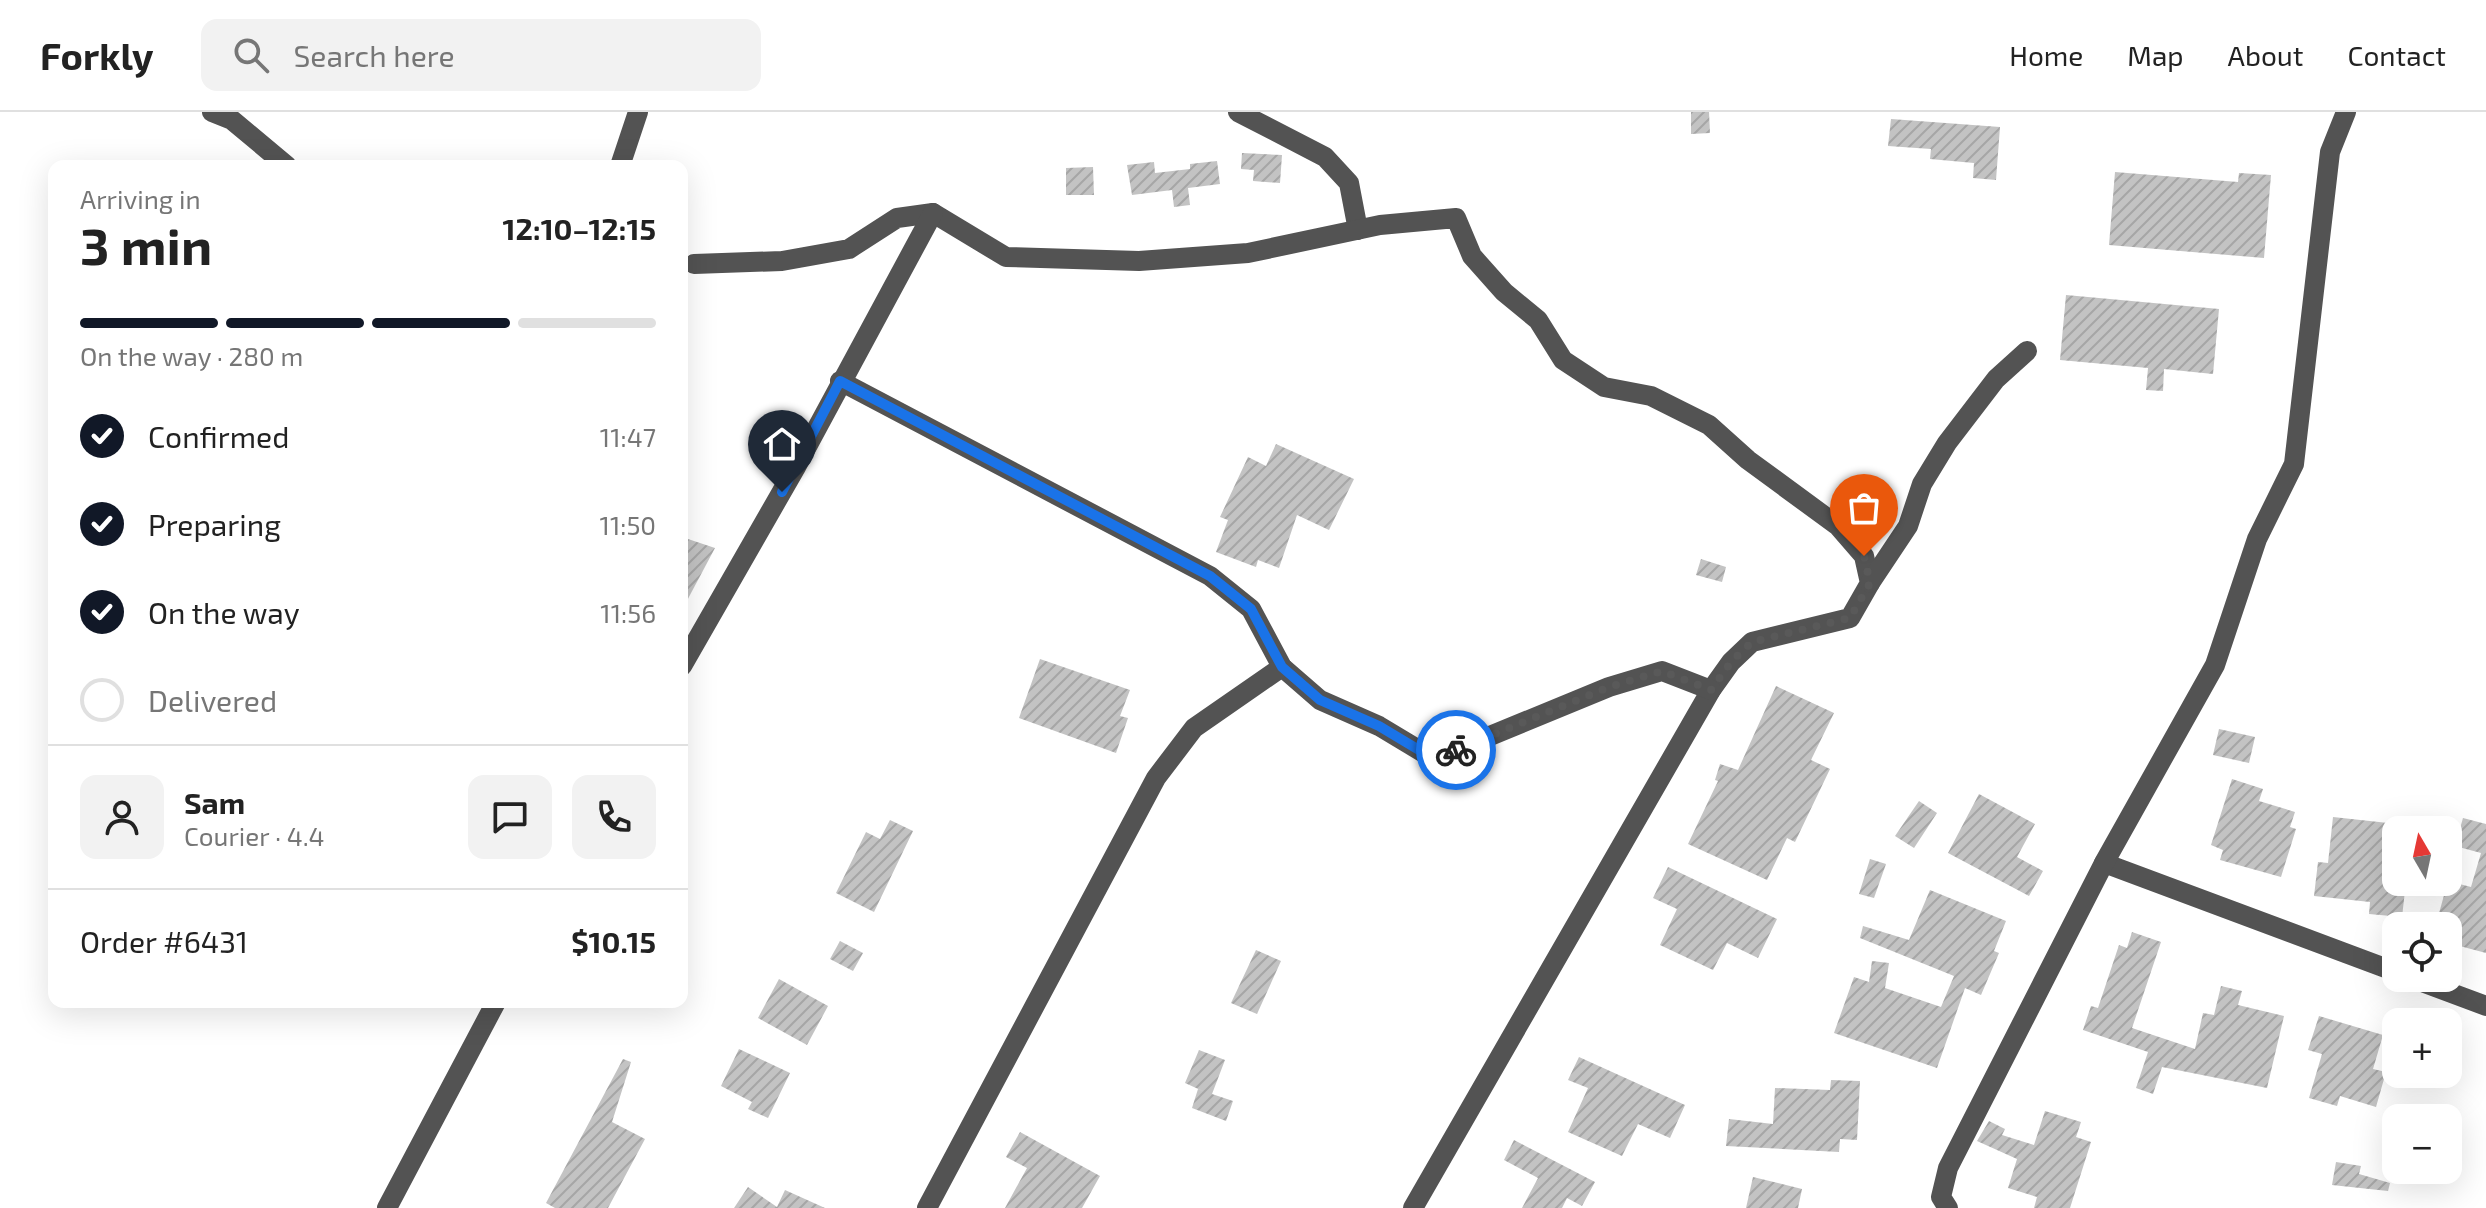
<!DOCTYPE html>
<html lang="en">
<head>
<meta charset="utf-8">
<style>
	body { margin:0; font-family:"Exo 2",sans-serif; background:#f2f2f2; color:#222; height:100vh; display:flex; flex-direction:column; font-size:30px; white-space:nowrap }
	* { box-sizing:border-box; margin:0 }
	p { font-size:26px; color:#767676 }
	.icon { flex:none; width:44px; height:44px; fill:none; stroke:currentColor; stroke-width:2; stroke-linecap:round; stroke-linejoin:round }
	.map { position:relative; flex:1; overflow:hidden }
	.panel { position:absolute; left:48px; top:48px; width:640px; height:848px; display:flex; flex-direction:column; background:#fff; border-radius:16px; box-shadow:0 8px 32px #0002 }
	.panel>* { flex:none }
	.needle { width:52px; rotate:351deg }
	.tools { position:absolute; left:2382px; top:704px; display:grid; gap:16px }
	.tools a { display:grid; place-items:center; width:80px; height:80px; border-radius:16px; background:#fff; box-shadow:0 8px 32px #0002; font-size:40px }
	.pin { position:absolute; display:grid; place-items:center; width:68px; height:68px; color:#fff; margin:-82px -34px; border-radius:50% 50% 50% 0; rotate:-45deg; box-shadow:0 0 8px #0007 }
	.pin .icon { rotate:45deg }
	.courier { position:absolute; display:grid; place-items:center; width:80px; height:80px; margin:-40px; border:6px solid #1a73e8; border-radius:50%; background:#fff; color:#222; box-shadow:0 2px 10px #0007 }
	.headline em { font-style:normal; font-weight:700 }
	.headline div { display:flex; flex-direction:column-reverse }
	.headline { display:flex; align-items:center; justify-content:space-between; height:136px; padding:0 32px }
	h1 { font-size:52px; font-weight:700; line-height:60px }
	.bar { display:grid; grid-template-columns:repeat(4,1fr); gap:12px 8px; align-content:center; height:96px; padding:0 32px }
	.bar i { height:10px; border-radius:6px; background:#e0e0e0 }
	.bar .active { background:#111827 }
	.bar p { grid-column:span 4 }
	.line { display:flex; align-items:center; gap:20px; padding:0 32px; border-top:2px solid #e0e0e0 }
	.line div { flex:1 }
	.round { display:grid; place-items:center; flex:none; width:84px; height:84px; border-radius:16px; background:#f2f2f2 }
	ol { padding:0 32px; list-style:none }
	li { display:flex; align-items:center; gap:24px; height:88px }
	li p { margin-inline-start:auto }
	li .icon { padding:8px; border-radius:50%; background:#111827; color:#fff; stroke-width:4 }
	li:last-child { color:#767676 }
	li i { width:44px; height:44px; border:4px solid #e0e0e0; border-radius:50% }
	header { display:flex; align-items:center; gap:48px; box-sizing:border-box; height:112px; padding:0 40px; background:#fff; border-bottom:2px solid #e0e0e0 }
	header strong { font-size:38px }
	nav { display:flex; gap:44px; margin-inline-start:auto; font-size:28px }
	.search { width:560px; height:72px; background:#f2f2f2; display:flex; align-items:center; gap:20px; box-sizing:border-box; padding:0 28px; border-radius:16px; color:#767676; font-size:30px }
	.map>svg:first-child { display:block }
	.building { fill:url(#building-hatch) }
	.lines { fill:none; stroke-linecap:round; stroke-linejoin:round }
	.minor { stroke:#535353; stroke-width:20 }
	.done { stroke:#595959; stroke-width:8; stroke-dasharray:0 14.4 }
	.route { stroke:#1a73e8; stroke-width:10 }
</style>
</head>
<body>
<header>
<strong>Forkly</strong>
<div class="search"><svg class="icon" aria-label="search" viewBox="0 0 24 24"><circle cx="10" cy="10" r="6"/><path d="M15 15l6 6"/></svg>Search here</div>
<nav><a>Home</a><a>Map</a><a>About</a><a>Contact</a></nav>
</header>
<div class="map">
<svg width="2486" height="1096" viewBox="0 0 2486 1096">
	<defs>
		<pattern id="building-hatch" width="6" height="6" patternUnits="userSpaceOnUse" patternTransform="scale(2)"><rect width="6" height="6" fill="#c3c3c3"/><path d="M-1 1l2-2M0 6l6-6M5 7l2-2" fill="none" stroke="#a6a6a6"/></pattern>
	</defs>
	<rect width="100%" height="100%" fill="#fff"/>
	<g class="building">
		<path d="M1691,0H1709L1710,21L1691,22Z"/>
		<path d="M1891,7L2000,15L1996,68L1973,66L1974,51L1930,47L1931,37L1888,34Z"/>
		<path d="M1242,41L1282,43L1280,71L1253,69L1254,58L1241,57Z"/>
		<path d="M1217,49L1220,72L1188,76L1190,93L1174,95L1172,78L1132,83L1127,53L1154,50L1155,61L1190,57V52Z"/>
		<path d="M1093,55L1094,83H1066V56Z"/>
		<path d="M2115,60L2238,70L2239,61L2271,63L2264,146L2109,133Z"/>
		<path d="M2066,183L2219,197L2213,262L2164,257L2163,279L2146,278L2148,256L2060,248Z"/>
		<path d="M1276,332L1354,367L1329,418L1297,403L1279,456L1258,448L1256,455L1216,440L1228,408L1220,405L1248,345L1266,354Z"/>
		<path d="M682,425L715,436L682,498Z"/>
		<path d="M1701,447L1726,455L1722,470L1696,463Z"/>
		<path d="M1040,547L1130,578L1120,604L1128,606L1116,641L1019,606Z"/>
		<path d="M1776,574L1834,601L1811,648L1830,657L1795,730L1787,726L1767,768L1688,732L1718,669L1715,668L1720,652L1738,658Z"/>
		<path d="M2219,617L2255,625L2249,651L2213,643Z"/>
		<path d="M2232,667L2263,677L2259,689L2295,700L2290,715L2296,717L2281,765L2220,748L2223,738L2211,733Z"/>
		<path d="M1979,682L2035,712L2017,745L2043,759L2029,784L1948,741Z"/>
		<path d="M1919,689L1937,701L1914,736L1895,724Z"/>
		<path d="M2333,705L2388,711L2386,730L2396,731V770H2406L2402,805L2369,802L2370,790L2314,784L2318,750L2328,751Z"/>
		<path d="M2463,706L2486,712V841L2456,833L2460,818L2436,812L2448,769L2471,775L2481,741L2455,734Z"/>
		<path d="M890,708L913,719L874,800L836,781L866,720L880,727Z"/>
		<path d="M1870,747L1886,752L1874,786L1859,782Z"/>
		<path d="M1668,755L1777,807L1758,846L1727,831L1713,858L1660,833L1677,797L1653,786Z"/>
		<path d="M1930,778L2006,809L1994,839L1999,841L1981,883L1965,876L1937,956L1834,921L1854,865L1869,870L1872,849L1889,851L1885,876L1941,895L1954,864L1860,826L1863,814L1909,828Z"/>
		<path d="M2132,820L2161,830L2132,916L2195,937L2203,901L2214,903L2221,874L2242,879L2238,893L2284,904L2267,976L2162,955L2153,982L2136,976L2148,940L2083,918L2091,894L2098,896L2119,833L2127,836Z"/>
		<path d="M840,829L863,841L853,859L830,847Z"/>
		<path d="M1256,838L1281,849L1257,902L1231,891Z"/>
		<path d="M779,867L828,894L807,933L758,906Z"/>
		<path d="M2319,904L2383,923L2373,957L2386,960L2376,995L2340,984L2337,994L2309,986L2322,942L2308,938Z"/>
		<path d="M739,937L790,961L768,1006L748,997L752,990L721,974Z"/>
		<path d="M1199,938L1225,948L1212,982L1233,989L1226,1009L1192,996L1198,977L1205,980L1185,971Z"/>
		<path d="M1579,945L1685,993L1670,1026L1638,1012L1622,1044L1568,1020L1588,976L1568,968Z"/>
		<path d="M623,947L631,950L612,1010L645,1027L608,1096H555L546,1091Z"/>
		<path d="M1831,968L1860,969L1857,1028L1840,1027L1839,1040L1726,1034L1729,1007L1773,1012L1775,976L1830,978Z"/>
		<path d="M2045,999L2081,1010L2076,1025L2091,1030L2070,1096H2034L2037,1085L2008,1076L2017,1047L1977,1029L1989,1009L2005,1017L2002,1023L2034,1033Z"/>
		<path d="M1020,1020L1100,1064L1082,1096H1005L1027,1056L1006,1045Z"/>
		<path d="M1514,1028L1595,1070L1582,1094L1567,1086L1562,1096H1522L1538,1066L1504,1048Z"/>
		<path d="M2336,1050L2361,1054L2359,1062L2390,1071L2388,1079L2332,1073Z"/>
		<path d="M1753,1065L1802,1077L1798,1096H1746Z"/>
		<path d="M748,1075L777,1095L785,1078L825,1096H734Z"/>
	</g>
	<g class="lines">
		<g class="minor">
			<path d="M212,0L232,8L287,54"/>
			<path d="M1238,0L1325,45L1349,71L1358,118"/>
			<path d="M620,54L638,0"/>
			<path d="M694,152L782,149L849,137L897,106L933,101L1006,145L1139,149L1248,141L1380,113L1456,106L1472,144L1504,180L1538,208L1563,248L1604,275L1651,284L1709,313L1748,348L1838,414L1864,444L1870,471L1850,506L1752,530L1731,550L1711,578L1413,1096"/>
			<path d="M840,269L1210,464L1251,497L1282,555L1320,588L1379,614L1434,647L1609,575L1662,559L1711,578"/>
			<path d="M1870,471L1908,414L1922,372L1947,331L1996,267L2027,239"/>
			<path d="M682,554L796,355L933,101"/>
			<path d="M2104,751L2396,860"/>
			<path d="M2411,866L2486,894"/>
			<path d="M387,1096L496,890"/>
			<path d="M927,1096L1156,666L1194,616L1282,555"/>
			<path d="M1948,1096L1941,1085L1948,1056L2104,751L2215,553L2257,427L2294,352L2330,40L2346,0"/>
		</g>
	</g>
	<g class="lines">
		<path class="done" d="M1456,638L1609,575L1662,559L1711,578L1731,550L1752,530L1850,506L1870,471L1864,444"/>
		<path class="route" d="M782,380L840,269L1210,464L1251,497L1282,555L1320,588L1379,614L1434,647L1456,638"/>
	</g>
</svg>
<div class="tools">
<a><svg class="needle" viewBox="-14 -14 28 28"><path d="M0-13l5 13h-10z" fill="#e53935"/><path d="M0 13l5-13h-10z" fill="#767676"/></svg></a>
<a><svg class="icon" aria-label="locate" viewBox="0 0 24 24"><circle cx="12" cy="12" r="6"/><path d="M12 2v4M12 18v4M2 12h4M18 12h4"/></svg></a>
<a>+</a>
<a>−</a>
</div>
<div class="pin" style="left:1864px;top:444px;background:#ea580c"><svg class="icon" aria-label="bag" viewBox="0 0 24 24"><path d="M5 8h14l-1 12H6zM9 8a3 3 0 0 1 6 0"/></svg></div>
<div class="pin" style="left:782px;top:380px;background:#1f2937"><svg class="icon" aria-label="home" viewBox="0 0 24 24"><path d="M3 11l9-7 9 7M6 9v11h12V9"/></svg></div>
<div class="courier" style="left:1456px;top:638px"><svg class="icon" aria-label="bike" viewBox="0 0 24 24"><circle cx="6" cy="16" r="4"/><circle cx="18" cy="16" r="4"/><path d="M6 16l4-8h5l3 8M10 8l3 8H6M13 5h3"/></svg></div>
<section class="panel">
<div class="headline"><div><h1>3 min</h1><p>Arriving in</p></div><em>12:10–12:15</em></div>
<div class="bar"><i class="active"></i><i class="active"></i><i class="active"></i><i></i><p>On the way · 280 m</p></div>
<ol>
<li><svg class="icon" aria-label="check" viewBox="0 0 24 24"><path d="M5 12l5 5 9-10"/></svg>Confirmed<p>11:47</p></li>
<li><svg class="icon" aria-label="check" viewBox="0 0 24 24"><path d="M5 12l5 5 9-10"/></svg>Preparing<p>11:50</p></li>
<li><svg class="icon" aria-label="check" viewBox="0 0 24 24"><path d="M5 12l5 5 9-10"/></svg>On the way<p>11:56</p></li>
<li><i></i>Delivered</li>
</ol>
<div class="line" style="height:144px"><a class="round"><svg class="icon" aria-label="person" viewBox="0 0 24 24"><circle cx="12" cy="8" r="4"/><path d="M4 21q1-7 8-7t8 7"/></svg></a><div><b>Sam</b><p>Courier · 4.4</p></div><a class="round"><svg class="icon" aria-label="chat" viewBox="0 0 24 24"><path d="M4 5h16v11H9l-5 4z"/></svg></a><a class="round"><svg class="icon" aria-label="phone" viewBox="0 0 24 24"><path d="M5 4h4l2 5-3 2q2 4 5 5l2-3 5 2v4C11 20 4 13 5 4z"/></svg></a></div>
<div class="line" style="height:104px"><div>Order #6431</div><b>$10.15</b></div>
</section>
</div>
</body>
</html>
